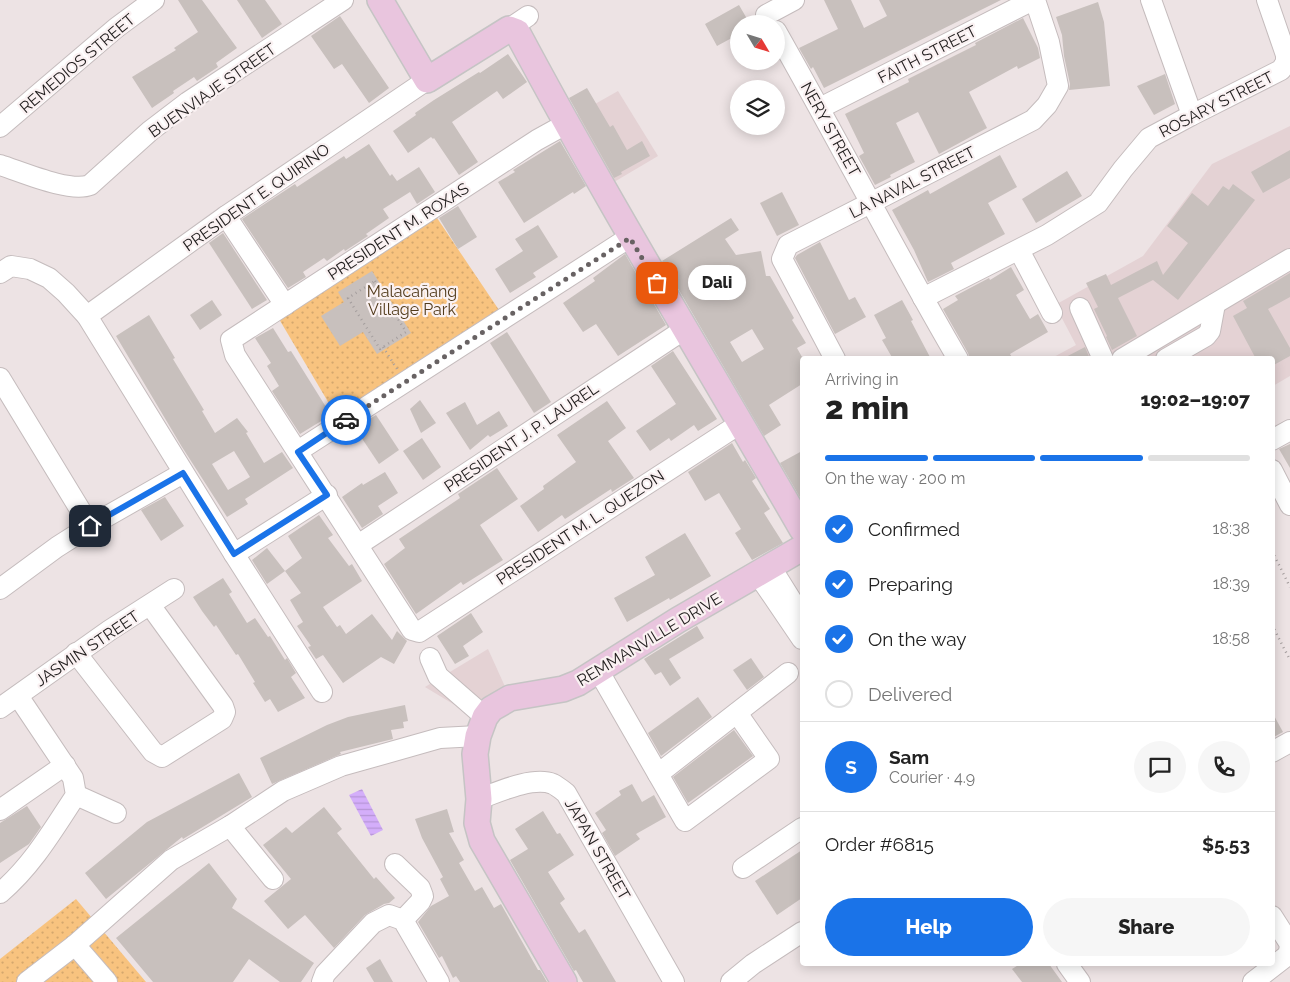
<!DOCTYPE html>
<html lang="en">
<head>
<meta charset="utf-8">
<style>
	body { margin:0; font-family:Raleway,sans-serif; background:#f6f6f6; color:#222; height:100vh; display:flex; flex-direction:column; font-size:19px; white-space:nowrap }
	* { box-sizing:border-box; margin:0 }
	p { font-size:16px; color:#767676 }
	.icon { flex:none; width:28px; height:28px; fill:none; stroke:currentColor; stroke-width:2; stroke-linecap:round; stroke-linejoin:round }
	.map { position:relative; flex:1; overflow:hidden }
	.sheet { position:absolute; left:800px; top:356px; width:475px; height:610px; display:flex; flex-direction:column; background:#fff; border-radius:5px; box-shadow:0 2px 12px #0003 }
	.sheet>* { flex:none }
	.needle { width:32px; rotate:128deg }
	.controls { position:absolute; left:730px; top:15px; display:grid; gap:10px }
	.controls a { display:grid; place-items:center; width:55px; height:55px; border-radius:50%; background:#fff; box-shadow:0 2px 12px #0003; font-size:25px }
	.pin { position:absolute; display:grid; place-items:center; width:42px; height:42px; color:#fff; margin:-21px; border-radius:10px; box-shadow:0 2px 8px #0006 }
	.courier { position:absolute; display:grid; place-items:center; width:50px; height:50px; margin:-25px; border:4px solid #1a73e8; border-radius:50%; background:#fff; color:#222; box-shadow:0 1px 6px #0007 }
	.bubble { position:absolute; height:35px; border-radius:18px; background:#fff; box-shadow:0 2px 12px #0003; font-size:16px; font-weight:800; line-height:35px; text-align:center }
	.summary em { font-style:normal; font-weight:800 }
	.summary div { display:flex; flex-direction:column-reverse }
	.summary { display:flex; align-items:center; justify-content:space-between; height:85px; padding:0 25px }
	h1 { font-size:32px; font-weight:800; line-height:38px }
	.bar { display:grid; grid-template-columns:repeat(4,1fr); gap:8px 5px; align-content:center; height:60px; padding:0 25px }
	.bar i { height:6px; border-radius:4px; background:#e0e0e0 }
	.bar .on { background:#1a73e8 }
	.bar p { grid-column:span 4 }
	.line { display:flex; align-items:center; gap:12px; padding:0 25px; border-top:1px solid #e0e0e0 }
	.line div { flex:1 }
	.round { display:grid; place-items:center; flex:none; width:52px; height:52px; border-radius:26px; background:#f6f6f6 }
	ol { padding:0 25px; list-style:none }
	li { display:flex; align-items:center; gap:15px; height:55px }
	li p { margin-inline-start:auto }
	li .icon { padding:5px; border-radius:50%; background:#1a73e8; color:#fff; stroke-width:4 }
	li:last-child { color:#767676 }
	li i { width:28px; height:28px; border:2px solid #e0e0e0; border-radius:50% }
	.action { display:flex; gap:10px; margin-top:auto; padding:10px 25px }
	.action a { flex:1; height:58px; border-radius:30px; background:#1a73e8; color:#fff; font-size:20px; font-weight:800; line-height:58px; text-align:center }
	.action a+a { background:#f6f6f6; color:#222 }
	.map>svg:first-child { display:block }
	.built { fill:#e4d2d4 }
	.grass { fill:url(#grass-dots) }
	.water { fill:url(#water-rules) }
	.building { fill:#c8c0bd; fill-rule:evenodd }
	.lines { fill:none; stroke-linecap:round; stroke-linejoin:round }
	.minor-casing { stroke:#c5bcbd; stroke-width:22 }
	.major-casing { stroke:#c5c4c4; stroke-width:28 }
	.path { stroke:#a59e9e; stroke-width:2.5; stroke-dasharray:1 4; stroke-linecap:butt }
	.minor { stroke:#fff; stroke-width:20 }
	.major { stroke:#e9c5de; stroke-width:25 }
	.done { stroke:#686263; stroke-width:5; stroke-dasharray:0 9 }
	.route { stroke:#1a73e8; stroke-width:6 }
	.labels { text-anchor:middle; stroke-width:4.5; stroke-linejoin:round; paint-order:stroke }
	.street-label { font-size:16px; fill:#201d1d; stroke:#faf1f2 }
	.park-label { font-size:16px; fill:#533c1c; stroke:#faf1f2 }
</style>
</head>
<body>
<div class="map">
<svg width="1290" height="982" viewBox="0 0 1290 982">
	<defs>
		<pattern id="grass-dots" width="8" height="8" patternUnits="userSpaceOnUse" patternTransform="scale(1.25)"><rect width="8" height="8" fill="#f8c37f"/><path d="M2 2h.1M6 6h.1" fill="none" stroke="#d4a76d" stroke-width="1.8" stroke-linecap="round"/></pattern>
		<pattern id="water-rules" width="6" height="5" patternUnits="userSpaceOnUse" patternTransform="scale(1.25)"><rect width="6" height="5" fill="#d4aefa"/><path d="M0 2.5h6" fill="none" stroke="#b695d6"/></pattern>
	</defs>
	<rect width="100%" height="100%" fill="#ede3e4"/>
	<g class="built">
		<path d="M618,91L658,156L609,185L572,117Z"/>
		<path d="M1290,126V376L1273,386L1272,359H1050L1076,345L1055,305L1143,256L1212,164Z"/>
		<path d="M488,649L507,691L473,716L425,687Z"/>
	</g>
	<g class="grass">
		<path d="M435,215L501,313L337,417L279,319Z"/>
		<path d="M76,899L146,982H0V959Z"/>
	</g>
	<path class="water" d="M362,789L383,830L371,836L349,795Z"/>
	<g class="building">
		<path d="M178,0H202L237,48L216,63L218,67L197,81L194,77L173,91L174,93L152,108L132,77L176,50L174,48L198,32Z"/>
		<path d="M237,0H265L282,24L262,38Z"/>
		<path d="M824,0H851L864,28L887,16L879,0H1001L824,88L813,67L811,69L799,48L838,29Z"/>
		<path d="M1098,2L1104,22L1110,86L1069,90L1070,84L1064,56L1062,35L1056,17Z"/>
		<path d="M739,5L750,24H739V34L717,46L705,24Z"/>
		<path d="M340,16L389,88L369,103L342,64L334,69L311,36Z"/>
		<path d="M1023,18L1038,48L1040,58L1018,69L1017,66L969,92L987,128L939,154L918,112L896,123L915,162L890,175L891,177L875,185L859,156L864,153L845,114L909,82L908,79L976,45L975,43Z"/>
		<path d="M508,54L527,82L503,99L497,91L452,122L478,162L459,175L434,138L433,139L431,137L408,153L393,131L416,115L415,113L434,100L479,72L480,73Z"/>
		<path d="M1165,74L1175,104L1154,115L1137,86Z"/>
		<path d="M587,88L610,127L613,125L627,150L642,141L650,156L621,172L622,174L614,178L569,98Z"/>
		<path d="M560,141L586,186L574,194L573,192L524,223L498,182L515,172L513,170Z"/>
		<path d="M369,144L390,176L392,174L397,181L419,167L435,192L417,204L410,192L383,209L389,218L366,234L368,236L345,251L344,249L327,261L324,258L303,272L306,277L288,288L242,219L295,184L297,187L344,156L346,159Z"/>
		<path d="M1290,150V178L1263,193L1251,172Z"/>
		<path d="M1000,155L1017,187L988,203L1005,234L951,263L954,269L928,282L914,250L892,210L928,190L930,194Z"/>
		<path d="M1067,171L1082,196L1036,223L1022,199Z"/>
		<path d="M1233,184L1255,200L1178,300L1153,280L1118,298L1137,336L1112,350L1106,337L1107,336L1094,309L1098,307L1086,283L1106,274L1111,285L1157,261L1163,275L1188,243L1167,226L1192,193L1208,206L1223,186L1229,190Z"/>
		<path d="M782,192L799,225L777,236L760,203Z"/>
		<path d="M458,206L477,237L458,249L439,218Z"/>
		<path d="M731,218L739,230L725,239L736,255L761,251L766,276H770L794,318L792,320L806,343L797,348L802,357V384L769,405L781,425L764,436L662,261ZM752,329L764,349L742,362L730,342Z"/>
		<path d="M538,225L558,257L533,273L536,277L510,293L495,269L523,251L515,239Z"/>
		<path d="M223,233L267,300L252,309L209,243Z"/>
		<path d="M820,242L849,300L855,297L866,317L835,334L795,258L797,255Z"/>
		<path d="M625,254L666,325L618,356L596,324L583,332L563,303L595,281L593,278Z"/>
		<path d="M1011,267L1024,290L1016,295L1030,319L1038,314L1048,332L1010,354L1013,359H970L968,353L943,309L958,300L955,296L989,278L990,280Z"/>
		<path d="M372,271L411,333L377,354L363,332L340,346L321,316L344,302L338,292Z"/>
		<path d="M1290,273V297L1268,309L1290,348V356L1272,366V359H1256L1233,316L1247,308L1243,301Z"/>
		<path d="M212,300L222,315L200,330L190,315Z"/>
		<path d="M902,300L913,320L911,321L931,359H893L882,340L886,338L874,315Z"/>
		<path d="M149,315L175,358L173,359L204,410L202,411L215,433L237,418L248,432L246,433L264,463L282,452L293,468L245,499L248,504L227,517L182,447L116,336ZM234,451L250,477L228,490L212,464Z"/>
		<path d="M273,328L288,352L291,351L331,415L300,434L272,391L279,386L267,366L271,363L255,338Z"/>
		<path d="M507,332L551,402L534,413L490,343Z"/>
		<path d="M1085,347L1090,359H1062Z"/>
		<path d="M673,351L717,419L698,431L694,425L671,441L669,438L650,451L636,431L676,404L651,366Z"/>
		<path d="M420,400L436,423L421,433L410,409Z"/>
		<path d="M607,401L626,428L608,441L634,478L612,492L611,489L565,519L562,515L538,532L520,506L544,489L543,486L576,462L557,435Z"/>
		<path d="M465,402L477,425L499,411L508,426L490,437L488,435L470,450L446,413Z"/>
		<path d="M376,415L399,450L379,464L355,428Z"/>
		<path d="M422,438L441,467L423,480L403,451Z"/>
		<path d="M732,443L743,462L745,460L756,478L752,481L770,509L764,513L783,543L752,560L735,533L741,529L719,493L705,501L688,472Z"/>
		<path d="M1290,444V468L1279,449Z"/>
		<path d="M802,451V501L780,463Z"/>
		<path d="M497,468L518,499L480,525L503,560L463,585L461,582L416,614L384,564L405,548L399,539L460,498L458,494Z"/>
		<path d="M385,472L398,493L378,506L383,514L362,528L342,497L362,483L363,485Z"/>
		<path d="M165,497L184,526L161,541L141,510Z"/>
		<path d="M319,515L333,535L328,538L349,566L352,564L362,581L323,607L337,627L340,625L346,634L372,614L392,640L397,631L407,641L394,664L381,657L343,683L323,655L316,659L308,647L311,646L297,626L303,622L290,600L301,593L285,571L302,558L288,536Z"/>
		<path d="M685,533L711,576L670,600L669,598L627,622L614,598L655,575L645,557Z"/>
		<path d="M267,548L285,571L267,584L252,560Z"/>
		<path d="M223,578L232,592L229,594L247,623L255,618L268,637L270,636L285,660L287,658L296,673L291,677L305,698L278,712L270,699L265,702L253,683L255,682L238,654L236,655L216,625L214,627L202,611L193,597Z"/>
		<path d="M471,613L483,632L463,646L469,656L455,664L437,636Z"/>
		<path d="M697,626L704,638L669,659L681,678L670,686L661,672L655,675L644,659Z"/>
		<path d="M751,658L764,677L747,690L733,670Z"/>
		<path d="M698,697L712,717L661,756L648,733Z"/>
		<path d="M405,705L408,721L403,722L404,728L391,730L393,739L340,752L341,754L272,784L260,758L327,725L348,717Z"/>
		<path d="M1272,712L1283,732L1272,738Z"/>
		<path d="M734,730L753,756L688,803L673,777Z"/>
		<path d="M239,773L252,797L183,839L182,837L106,899L85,873L147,822Z"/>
		<path d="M632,784L642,802L654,795L666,817L636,834L640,839L615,856L602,833L606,830L595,813L621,795L619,791Z"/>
		<path d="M27,806L41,827L29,844L0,863V823Z"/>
		<path d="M324,807L342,829L337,833L374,879L376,877L395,898L389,903L384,904L365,915L334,948L305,915L288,929L264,901L291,879L263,845L286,827L292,833Z"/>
		<path d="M447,809L454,832L449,833L464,860L459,863L475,891L482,887L494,908L501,904L538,970H540L547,982H460L456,976L453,978L442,956L439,958L418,922L431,906L449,896L440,879L443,877L422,838L415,819Z"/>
		<path d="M543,811L557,834L560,833L574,855L548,872L565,899L560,903L579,933L585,929L616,982H583L576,970L574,971L510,860L528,849L515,829Z"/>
		<path d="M802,850V898L777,915L755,881Z"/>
		<path d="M209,863L237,899L232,908L314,963L301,982H280L249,959L233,982H153L116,938Z"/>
		<path d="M380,959L393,982H374L366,968Z"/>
		<path d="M1020,964H1049L1062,982H1022L1012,969Z"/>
	</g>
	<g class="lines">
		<defs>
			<g id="minor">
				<path d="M1151,0L1192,115"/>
				<path d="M766,15L794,0"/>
				<path d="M509,29L528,16"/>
				<path d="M776,31C838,140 895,251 958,359"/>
				<path d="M820,108L1033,0"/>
				<path d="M566,124L537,140L231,340L235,355L412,630L419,632L741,423"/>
				<path d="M0,127L116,28L154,0"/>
				<path d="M0,165C22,172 70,193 90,185L150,131L188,102L343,0"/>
				<path d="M226,216L285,305"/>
				<path d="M1019,250L1052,313"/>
				<path d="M0,273L11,266L30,269L49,278L66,293L87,316L234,554L322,692"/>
				<path d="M923,298L1047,235L1098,203L1123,169L1149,138L1192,115L1281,70L1286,62V55L1267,0"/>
				<path d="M1080,308L1103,359"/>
				<path d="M87,316L226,216L427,80"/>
				<path d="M835,359L782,259L788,245L1033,120L1047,105L1058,86L1049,42L1035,0"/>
				<path d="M1122,359L1290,259"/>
				<path d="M1166,359L1206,336L1210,331L1215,304"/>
				<path d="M0,378L90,526"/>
				<path d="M1272,440L1290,430"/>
				<path d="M298,451L630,237"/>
				<path d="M1272,470L1290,505"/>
				<path d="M358,545L685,329"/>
				<path d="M234,554L327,495"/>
				<path d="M770,566L802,617"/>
				<path d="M757,573L802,639"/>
				<path d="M0,589L57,547L90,526L183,473"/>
				<path d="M76,653L153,752L162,757L222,719L225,712L223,706L150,605"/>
				<path d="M430,658L438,676L485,717"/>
				<path d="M598,670L685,821L769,759L737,713"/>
				<path d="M0,708L110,630L174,589"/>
				<path d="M1272,752L1290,742"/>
				<path d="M658,774L788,673"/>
				<path d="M76,795L116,813"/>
				<path d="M479,799C498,792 533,776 553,784C557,786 562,790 566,793L674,982"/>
				<path d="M0,810L65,765"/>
				<path d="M230,826L273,879"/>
				<path d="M395,864L420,888L423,896L420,902L403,920"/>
				<path d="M743,868L802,828"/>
				<path d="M0,893C32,866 53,830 76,795L73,778L18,696"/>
				<path d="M1272,916L1290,944"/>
				<path d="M75,945L107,982"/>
				<path d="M1067,964L1080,982"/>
				<path d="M27,982L75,945L171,860L230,826L283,791L341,766L440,738L478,736"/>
				<path d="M322,982L325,974L373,923L389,915L403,920L439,982"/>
				<path d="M731,982L753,964L802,932"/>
				<path d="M1253,982L1288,955L1290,947"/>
			</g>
			<g id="major">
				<path d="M380,0L427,80L509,29L517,32C607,201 707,364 802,529"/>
				<path d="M564,982L482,841L477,823L479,799L475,754L478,736L485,717L491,709L510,698L563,689L578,683L678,620L802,548"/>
			</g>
		</defs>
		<use href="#minor" class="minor-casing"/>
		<use href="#major" class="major-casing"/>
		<g class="path">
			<path d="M375,281L406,332L380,349L348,298Z"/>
			<path d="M383,347L397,369"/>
			<path d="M1272,551L1290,587"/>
			<path d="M1272,625L1290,660"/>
		</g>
		<use href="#minor" class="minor"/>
		<use href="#major" class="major"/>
	</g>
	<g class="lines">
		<path class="done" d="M346,420L630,238L657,283"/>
		<path class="route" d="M90,526L183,473L234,554L327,495L298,452L346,420"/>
	</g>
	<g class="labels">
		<g class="street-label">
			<text transform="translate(927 54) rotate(-27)" y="6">FAITH STREET</text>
			<text transform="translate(77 63) rotate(-40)" y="6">REMEDIOS STREET</text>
			<text transform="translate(212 90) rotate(-35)" y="6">BUENVIAJE STREET</text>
			<text transform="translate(1216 104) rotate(-27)" y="6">ROSARY STREET</text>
			<text transform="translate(831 129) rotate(61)" y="6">NERY STREET</text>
			<text transform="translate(912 182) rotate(-27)" y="6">LA NAVAL STREET</text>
			<text transform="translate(256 197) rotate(-35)" y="6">PRESIDENT E. QUIRINO</text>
			<text transform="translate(398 231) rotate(-33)" y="6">PRESIDENT M. ROXAS</text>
			<text transform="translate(521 437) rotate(-34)" y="6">PRESIDENT J. P. LAUREL</text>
			<text transform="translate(580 527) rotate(-33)" y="6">PRESIDENT M. L. QUEZON</text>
			<text transform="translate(649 639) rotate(-31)" y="6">REMMANVILLE DRIVE</text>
			<text transform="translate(87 648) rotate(-34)" y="6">JASMIN STREET</text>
			<text transform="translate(598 849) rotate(60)" y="6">JAPAN STREET</text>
		</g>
		<g class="park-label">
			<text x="412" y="297">Malacañang<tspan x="412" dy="18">Village Park</tspan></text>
		</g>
	</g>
</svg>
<div class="controls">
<a><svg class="needle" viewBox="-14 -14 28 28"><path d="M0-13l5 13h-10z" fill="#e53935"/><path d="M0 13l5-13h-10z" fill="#767676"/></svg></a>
<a><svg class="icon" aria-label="layers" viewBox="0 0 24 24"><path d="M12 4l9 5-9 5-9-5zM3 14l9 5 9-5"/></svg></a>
</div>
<div class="pin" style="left:657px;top:283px;background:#ea580c"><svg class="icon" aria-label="bag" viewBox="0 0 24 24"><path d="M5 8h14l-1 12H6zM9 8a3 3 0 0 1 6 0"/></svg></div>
<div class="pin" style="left:90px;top:526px;background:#1f2937"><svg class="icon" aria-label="home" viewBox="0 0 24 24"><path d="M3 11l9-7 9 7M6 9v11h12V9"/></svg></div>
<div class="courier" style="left:346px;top:420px"><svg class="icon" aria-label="car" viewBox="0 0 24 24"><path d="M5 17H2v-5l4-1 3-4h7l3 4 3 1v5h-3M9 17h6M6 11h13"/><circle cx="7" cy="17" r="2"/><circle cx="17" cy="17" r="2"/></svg></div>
<div class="bubble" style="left:688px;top:265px;width:58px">Dali</div>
<section class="sheet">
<div class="summary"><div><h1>2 min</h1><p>Arriving in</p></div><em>19:02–19:07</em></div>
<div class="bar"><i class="on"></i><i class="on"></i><i class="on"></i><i></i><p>On the way · 200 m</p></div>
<ol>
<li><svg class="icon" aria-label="check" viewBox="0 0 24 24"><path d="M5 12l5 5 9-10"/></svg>Confirmed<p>18:38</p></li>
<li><svg class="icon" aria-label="check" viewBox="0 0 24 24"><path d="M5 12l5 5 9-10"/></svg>Preparing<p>18:39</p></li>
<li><svg class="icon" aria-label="check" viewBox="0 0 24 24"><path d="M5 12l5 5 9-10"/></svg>On the way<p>18:58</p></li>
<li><i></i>Delivered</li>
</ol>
<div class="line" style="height:90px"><b class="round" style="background:#1a73e8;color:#fff">S</b><div><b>Sam</b><p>Courier · 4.9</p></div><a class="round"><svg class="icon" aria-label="chat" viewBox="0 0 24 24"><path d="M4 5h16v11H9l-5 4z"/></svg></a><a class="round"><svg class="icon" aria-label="phone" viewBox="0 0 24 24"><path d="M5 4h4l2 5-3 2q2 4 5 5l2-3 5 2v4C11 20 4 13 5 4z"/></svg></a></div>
<div class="line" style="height:65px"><div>Order #6815</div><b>$5.53</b></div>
<div class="action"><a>Help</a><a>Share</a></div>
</section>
</div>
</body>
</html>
